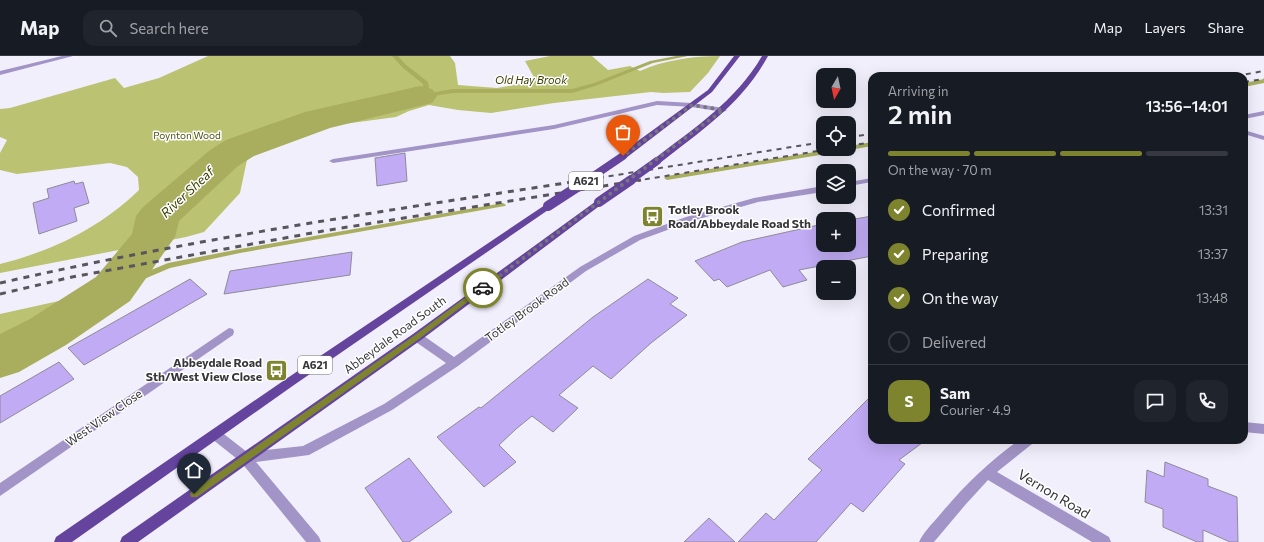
<!DOCTYPE html>
<html lang="en">
<head>
<meta charset="utf-8">
<style>
	body { margin:0; font-family:Commissioner,sans-serif; background:#20242c; color:#f1f3f6; height:100vh; display:flex; flex-direction:column; font-size:15px; white-space:nowrap }
	* { box-sizing:border-box; margin:0 }
	p { font-size:13px; color:#9ea1a6 }
	.icon { flex:none; width:22px; height:22px; fill:none; stroke:currentColor; stroke-width:2; stroke-linecap:round; stroke-linejoin:round }
	.map { position:relative; flex:1; overflow:hidden }
	.panel { position:absolute; left:868px; top:16px; width:380px; height:372px; display:flex; flex-direction:column; background:#171b24; border-radius:12px; box-shadow:0 4px 16px #0002 }
	.panel>* { flex:none }
	.needle { width:26px; rotate:189deg }
	.buttons { position:absolute; left:816px; top:12px; display:grid; gap:8px }
	.buttons a { display:grid; place-items:center; width:40px; height:40px; border-radius:8px; background:#171b24; box-shadow:0 4px 16px #0002; font-size:20px }
	.pin { position:absolute; display:grid; place-items:center; width:34px; height:34px; color:#fff; margin:-41px -17px; border-radius:50% 50% 50% 0; rotate:-45deg; box-shadow:0 0 4px #0007 }
	.pin .icon { rotate:45deg }
	.courier { position:absolute; display:grid; place-items:center; width:40px; height:40px; margin:-20px; border:3px solid #7e842e; border-radius:50%; background:#fff; color:#222; box-shadow:0 1px 5px #0007 }
	.head em { font-style:normal; font-weight:600 }
	.head div { display:flex; flex-direction:column-reverse }
	.head { display:flex; align-items:center; justify-content:space-between; height:68px; padding:0 20px }
	h1 { font-size:26px; font-weight:600; line-height:30px }
	.bar { display:grid; grid-template-columns:repeat(4,1fr); gap:6px 4px; align-content:center; height:48px; padding:0 20px }
	.bar i { height:5px; border-radius:3px; background:#363941 }
	.bar .active { background:#7e842e }
	.bar p { grid-column:span 4 }
	.line { display:flex; align-items:center; gap:10px; padding:0 20px; border-top:1px solid #363941 }
	.line div { flex:1 }
	.round { display:grid; place-items:center; flex:none; width:42px; height:42px; border-radius:12px; background:#20242c }
	ol { padding:0 20px; list-style:none }
	li { display:flex; align-items:center; gap:12px; height:44px }
	li p { margin-inline-start:auto }
	li .icon { padding:4px; border-radius:50%; background:#7e842e; color:#fff; stroke-width:4 }
	li:last-child { color:#9ea1a6 }
	li i { width:22px; height:22px; border:2px solid #363941; border-radius:50% }
	header { display:flex; align-items:center; gap:24px; box-sizing:border-box; height:56px; padding:0 20px; background:#171b24; border-bottom:1px solid #363941 }
	header strong { font-size:19px }
	nav { display:flex; gap:22px; margin-inline-start:auto; font-size:14px }
	.search { width:280px; height:36px; background:#20242c; display:flex; align-items:center; gap:10px; box-sizing:border-box; padding:0 14px; border-radius:12px; color:#9ea1a6; font-size:15px }
	.map>svg:first-child { display:block }
	.forest { fill:#bbc271 }
	.lines { fill:none; stroke-linecap:round; stroke-linejoin:round }
	.stream { fill:#a8ae5e; fill-rule:evenodd }
	.river { fill:#a8ae5e; fill-rule:evenodd }
	.building { fill:#c0abf4; stroke:#8e8b96 }
	.minor { fill:#a294c6; fill-rule:evenodd }
	.major { fill:#64449d; fill-rule:evenodd }
	.rail-far1 { stroke:#58565c; stroke-width:2; stroke-dasharray:5 5; stroke-linecap:butt }
	.rail { stroke:#58565c; stroke-width:3; stroke-dasharray:6 6; stroke-linecap:butt }
	.major-bridge-far1 { stroke:#64449d; stroke-width:8 }
	.major-bridge { stroke:#64449d; stroke-width:10 }
	.route { fill:#7e842e }
	.done { stroke:#78767d; stroke-width:4; stroke-dasharray:0 7.2 }
	.labels { text-anchor:middle; stroke-width:3; stroke-linejoin:round; paint-order:stroke }
	.far-park-label { font-size:10px; fill:#4c5013; stroke:#fff }
	.far-water-label { font-size:11px; font-style:italic; fill:#3c3f00; stroke:#fff }
	.shield { fill:#fff; stroke:#727274; stroke-width:1 }
	.shield-label { font-size:11px; font-weight:bold; fill:#363539 }
	.poi-label { font-size:12px; font-weight:bold; fill:#363539; stroke:#fff; text-anchor:start }
	.street-label { font-size:12px; fill:#363539; stroke:#fff }
	.water-label { font-size:13px; font-style:italic; fill:#3c3f00; stroke:#fff }
	.near-street-label { font-size:14px; fill:#363539; stroke:#fff }
</style>
</head>
<body>
<header>
<strong>Map</strong>
<div class="search"><svg class="icon" aria-label="search" viewBox="0 0 24 24"><circle cx="10" cy="10" r="6"/><path d="M15 15l6 6"/></svg>Search here</div>
<nav><a>Map</a><a>Layers</a><a>Share</a></nav>
</header>
<div class="map">
<svg width="1264" height="486" viewBox="0 0 1264 486">
	<rect width="100%" height="100%" fill="#f2effc"/>
	<g class="forest">
		<path d="M208,0H450L455,7L458,29L497,32L536,25L525,5L550,0H592L608,14L630,10L640,15C663,4 695,0 720,0L708,17L690,36L663,37L651,36L554,47L491,57L458,54L429,49L409,55L396,61L336,69L248,99L240,137L204,176L186,181L0,217V208C52,195 100,172 139,134L138,121L127,111L110,107L17,118L0,114V97L7,84L0,81V53L10,52L115,22L124,32L159,22Z"/>
		<path d="M113,233L48,276L0,302V258Z"/>
	</g>
	<g class="lines">
		<g class="stream">
			<path d="M392,0H398L406,9L428,26L429,31L424,38L453,33H572L594,27L650,5L676,0H688L653,7L598,29L572,37H453L420,42L417,40L423,31V28L402,11Z"/>
			<path d="M1264,23V27L1244,31V27Z"/>
			<path d="M872,86V90L844,95L667,124L664,122L667,120L833,93H849V90Z"/>
			<path d="M503,147L506,149L505,150L240,197L170,212L116,235L113,236L109,233L110,231L168,207L240,193Z"/>
		</g>
		<path class="river" d="M420,30L432,33L437,40L432,47L330,72L254,100L238,110L179,165L175,181L130,245L66,289L19,316L0,322V278L30,263L96,221L132,178L136,160L143,151L210,94L226,84L305,56Z"/>
	</g>
	<g class="building">
		<path d="M405,97L407,125L377,130L375,102Z"/>
		<path d="M74,125L75,128L83,126L89,147L74,152L77,165L39,178L33,147L49,142L47,133Z"/>
		<path d="M872,160V200L799,214L807,224L783,231L770,214L727,231L719,223L714,225L695,205L742,186L823,168V189H849V164Z"/>
		<path d="M352,196L350,219L224,238L230,215Z"/>
		<path d="M190,223L207,238L84,309L68,292Z"/>
		<path d="M648,223L678,242L670,248L687,259L651,287L611,323L593,310L559,339L578,352L553,376L532,360L516,373L499,389L516,406L484,431L437,381L479,351L481,352L593,261Z"/>
		<path d="M59,306L74,323L0,367V340Z"/>
		<path d="M872,339V384H926L899,404L905,408L863,456L851,447L816,486H738L766,457L774,464L822,414L808,403Z"/>
		<path d="M409,402L452,456L409,486H403L365,432Z"/>
		<path d="M1165,406L1208,423V430L1237,441L1238,486H1230L1203,474V486H1197L1163,471V453L1145,446L1147,414L1164,421Z"/>
		<path d="M709,462L735,486H684Z"/>
	</g>
	<g class="lines">
		<g class="minor">
			<path d="M62,0H73L0,19V15Z"/>
			<path d="M657,45L692,47L723,52L727,54L723,56L692,51L657,49L554,73L333,107L329,105L333,103L554,69Z"/>
			<path d="M1264,55V59L1244,63V59Z"/>
			<path d="M1244,74L1264,80V84L1244,78Z"/>
			<path d="M872,122V126L849,130V126Z"/>
			<path d="M823,130V136L758,146L692,165L640,184L586,215L458,310L392,354L309,399L256,406L319,481L321,486H306L241,406L212,383L210,379L212,375L216,374L220,375L247,396L303,390L384,348L446,307L413,284L412,281L413,278H421L454,301L580,211L634,180L686,161L754,142Z"/>
			<path d="M229,272L233,273L234,276L233,279L0,440V427Z"/>
			<path d="M1244,366L1264,368V378L1244,376Z"/>
			<path d="M1019,384H1034L1032,388L997,416L1109,481L1111,486H1092L988,424L966,448L934,486H919C923,477 931,469 938,461C962,432 988,406 1019,384Z"/>
		</g>
		<g class="major">
			<path d="M734,0H740L712,36L626,102H620V98L708,34Z"/>
			<path d="M762,0H768C742,48 702,74 660,107H654V103C694,72 736,45 762,0Z"/>
			<path d="M599,143L602,144L603,146L602,148L421,284L138,486H120L122,481L413,278Z"/>
			<path d="M548,147L552,150L551,152L294,329L72,486H54L56,481L286,323Z"/>
		</g>
		<g class="rail-far1">
			<path d="M1236,20L1264,15"/>
			<path d="M1244,26L1264,23"/>
			<path d="M849,81L872,78"/>
			<path d="M849,90L872,86"/>
			<path d="M579,125L823,86"/>
			<path d="M635,125L830,93"/>
		</g>
		<g class="rail">
			<path d="M0,227C193,183 390,154 585,124"/>
			<path d="M0,238L72,221L323,175L641,124"/>
		</g>
		<g class="major-bridge-far1">
			<path d="M586,125L623,100"/>
			<path d="M629,125L657,105"/>
		</g>
		<g class="major-bridge">
			<path d="M599,146L631,124"/>
			<path d="M548,150L588,124"/>
		</g>
	</g>
	<path class="route" d="M481,230H483L486,232L419,283L197,441H191L190,438L191,436L415,279Z"/>
	<g class="lines">
		<path class="done" d="M483,232L723,54L692,49L623,100"/>
	</g>
	<defs>
		<symbol id="bus-square" viewBox="-11 -11 22 22"><rect x="-9" y="-9" width="18" height="18" rx="4" fill="#7e842e" stroke="#fff"/><path d="M-5-6H5V4H4V6H2V4H-2V6H-4V4H-5ZM-3.5-4V0h7V-4ZM-3.5 1.2v1.5H-2V1.2ZM2 1.2v1.5H3.5V1.2Z" fill="#fff"/></symbol>
	</defs>
	<g fill-rule="evenodd">
		<use href="#bus-square" x="640" y="148" width="25" height="25"/>
		<use href="#bus-square" x="264" y="302" width="25" height="25"/>
	</g>
	<g class="labels">
		<g class="far-park-label">
			<text x="187" y="83">Poynton Wood</text>
		</g>
		<g class="far-water-label">
			<text x="531" y="28">Old Hay Brook</text>
		</g>
		<g class="shield">
			<rect x="569" y="116" width="34" height="18" rx="3"/>
			<rect x="298" y="300" width="34" height="18" rx="3"/>
		</g>
		<g class="shield-label">
			<text x="586" y="129">A621</text>
			<text x="315" y="313">A621</text>
		</g>
		<g class="poi-label">
			<text x="668" y="158">Totley Brook<tspan x="668" dy="14">Road/Abbeydale Road Sth</tspan></text>
			<text x="262" y="311" text-anchor="end">Abbeydale Road<tspan x="262" dy="14">Sth/West View Close</tspan></text>
		</g>
		<g class="street-label">
			<text transform="translate(527 254) rotate(-36)" y="4">Totley Brook Road</text>
			<text transform="translate(395 279) rotate(-36)" y="4">Abbeydale Road South</text>
			<text transform="translate(104 362) rotate(-35)" y="4">West View Close</text>
		</g>
		<g class="water-label">
			<text transform="translate(187 136) rotate(-43)" y="5">River Sheaf</text>
		</g>
		<g class="near-street-label">
			<text transform="translate(1054 438) rotate(31)" y="5">Vernon Road</text>
		</g>
	</g>
</svg>
<div class="buttons">
<a><svg class="needle" viewBox="-14 -14 28 28"><path d="M0-13l5 13h-10z" fill="#e53935"/><path d="M0 13l5-13h-10z" fill="#9ea1a6"/></svg></a>
<a><svg class="icon" aria-label="locate" viewBox="0 0 24 24"><circle cx="12" cy="12" r="6"/><path d="M12 2v4M12 18v4M2 12h4M18 12h4"/></svg></a>
<a><svg class="icon" aria-label="layers" viewBox="0 0 24 24"><path d="M12 4l9 5-9 5-9-5zM3 14l9 5 9-5"/></svg></a>
<a>+</a>
<a>−</a>
</div>
<div class="pin" style="left:623px;top:100px;background:#ea580c"><svg class="icon" aria-label="bag" viewBox="0 0 24 24"><path d="M5 8h14l-1 12H6zM9 8a3 3 0 0 1 6 0"/></svg></div>
<div class="pin" style="left:194px;top:438px;background:#1f2937"><svg class="icon" aria-label="home" viewBox="0 0 24 24"><path d="M3 11l9-7 9 7M6 9v11h12V9"/></svg></div>
<div class="courier" style="left:483px;top:232px"><svg class="icon" aria-label="car" viewBox="0 0 24 24"><path d="M5 17H2v-5l4-1 3-4h7l3 4 3 1v5h-3M9 17h6M6 11h13"/><circle cx="7" cy="17" r="2"/><circle cx="17" cy="17" r="2"/></svg></div>
<section class="panel">
<div class="head"><div><h1>2 min</h1><p>Arriving in</p></div><em>13:56–14:01</em></div>
<div class="bar"><i class="active"></i><i class="active"></i><i class="active"></i><i></i><p>On the way · 70 m</p></div>
<ol>
<li><svg class="icon" aria-label="check" viewBox="0 0 24 24"><path d="M5 12l5 5 9-10"/></svg>Confirmed<p>13:31</p></li>
<li><svg class="icon" aria-label="check" viewBox="0 0 24 24"><path d="M5 12l5 5 9-10"/></svg>Preparing<p>13:37</p></li>
<li><svg class="icon" aria-label="check" viewBox="0 0 24 24"><path d="M5 12l5 5 9-10"/></svg>On the way<p>13:48</p></li>
<li><i></i>Delivered</li>
</ol>
<div class="line" style="height:72px"><b class="round" style="background:#7e842e;color:#fff">S</b><div><b>Sam</b><p>Courier · 4.9</p></div><a class="round"><svg class="icon" aria-label="chat" viewBox="0 0 24 24"><path d="M4 5h16v11H9l-5 4z"/></svg></a><a class="round"><svg class="icon" aria-label="phone" viewBox="0 0 24 24"><path d="M5 4h4l2 5-3 2q2 4 5 5l2-3 5 2v4C11 20 4 13 5 4z"/></svg></a></div>
</section>
</div>
</body>
</html>
